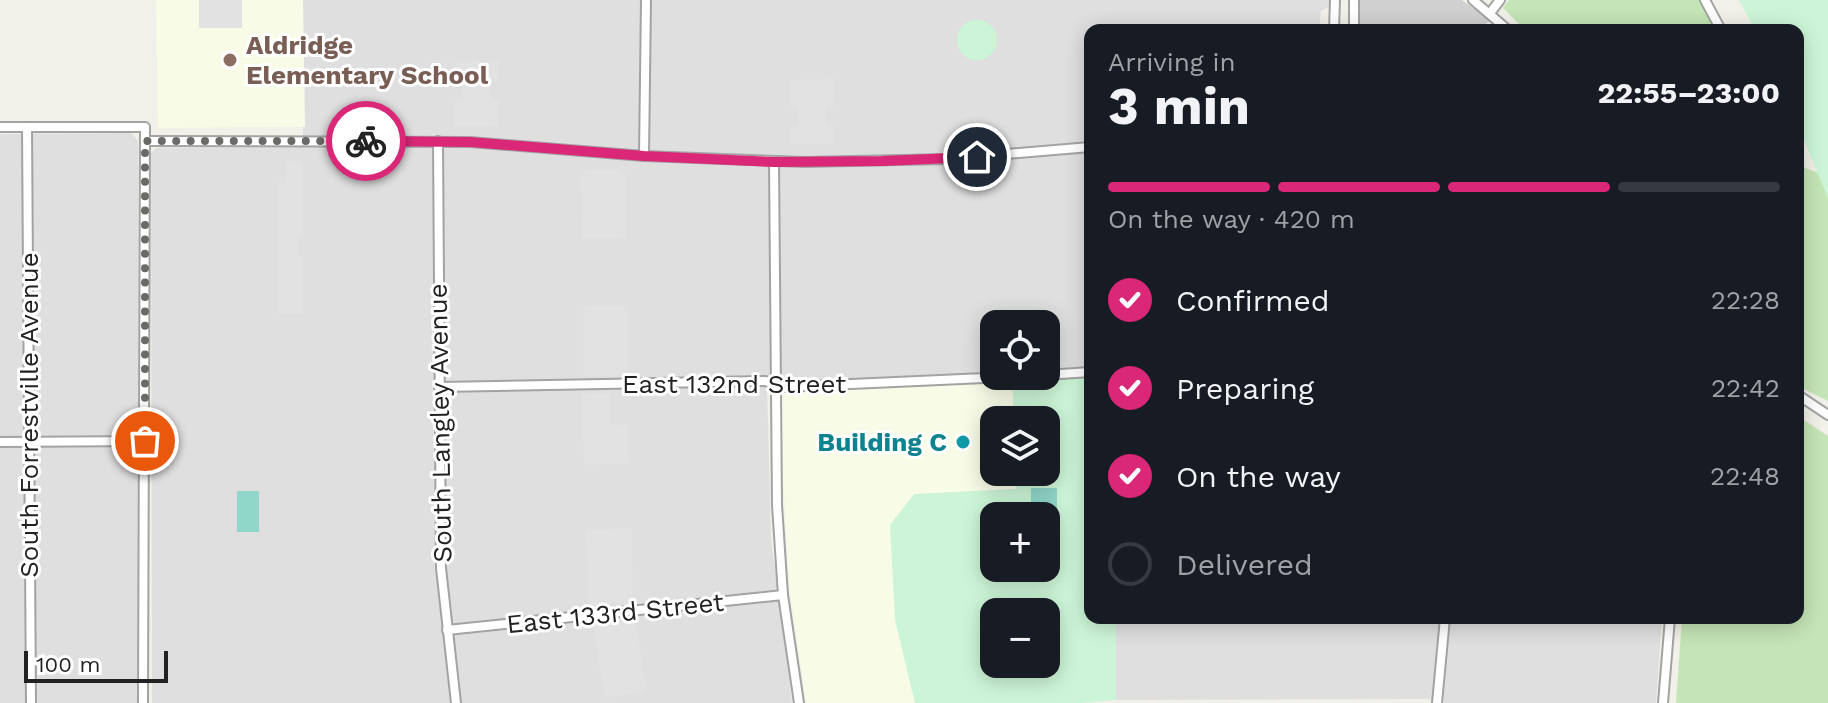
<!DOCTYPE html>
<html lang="en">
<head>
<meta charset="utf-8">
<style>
	body { margin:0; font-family:"Work Sans",sans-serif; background:#242831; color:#f1f3f6; height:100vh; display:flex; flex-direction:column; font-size:30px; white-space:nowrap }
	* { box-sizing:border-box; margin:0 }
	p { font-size:26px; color:#9ea1a6 }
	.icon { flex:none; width:44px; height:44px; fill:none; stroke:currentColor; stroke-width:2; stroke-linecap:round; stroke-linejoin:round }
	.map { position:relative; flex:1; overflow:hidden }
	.sheet { position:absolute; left:1084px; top:24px; width:720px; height:600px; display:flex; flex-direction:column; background:#171b24; border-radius:16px; box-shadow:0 4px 20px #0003 }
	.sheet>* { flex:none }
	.controls { position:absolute; left:980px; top:310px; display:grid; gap:16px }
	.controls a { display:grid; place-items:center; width:80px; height:80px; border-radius:16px; background:#171b24; box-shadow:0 4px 20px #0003; font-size:40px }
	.scale { position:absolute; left:24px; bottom:20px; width:144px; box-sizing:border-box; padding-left:8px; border:4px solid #222; border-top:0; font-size:22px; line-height:28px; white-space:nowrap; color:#222; -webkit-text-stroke:6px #fff; paint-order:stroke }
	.pin { position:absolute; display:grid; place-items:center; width:68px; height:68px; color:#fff; margin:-34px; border:4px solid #fff; border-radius:50%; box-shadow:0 2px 8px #0007 }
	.courier { position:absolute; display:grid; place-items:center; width:80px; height:80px; margin:-40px; border:6px solid #db2777; border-radius:50%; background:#fff; color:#222; box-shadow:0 2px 10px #0007 }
	.summary em { font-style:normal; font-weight:700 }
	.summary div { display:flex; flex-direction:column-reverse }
	.summary { display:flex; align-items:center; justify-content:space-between; height:136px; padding:0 24px }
	h1 { font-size:52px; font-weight:700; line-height:60px }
	.bar { display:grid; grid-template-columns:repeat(4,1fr); gap:12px 8px; align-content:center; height:96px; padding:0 24px }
	.bar i { height:10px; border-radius:6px; background:#363941 }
	.bar .on { background:#db2777 }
	.bar p { grid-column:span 4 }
	ol { padding:0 24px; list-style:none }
	li { display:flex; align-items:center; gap:24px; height:88px }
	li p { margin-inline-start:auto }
	li .icon { padding:8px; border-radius:50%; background:#db2777; color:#fff; stroke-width:4 }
	li:last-child { color:#9ea1a6 }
	li i { width:44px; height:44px; border:4px solid #363941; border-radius:50% }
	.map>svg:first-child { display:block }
	.residential { fill:#e0dfdf }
	.education { fill:#f8fce7 }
	.religious { fill:#d0d0d0 }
	.grass { fill:#c4e5b5 }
	.park { fill:#ccf5d7; fill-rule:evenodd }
	.pitch { fill:#90d7c9 }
	.parking { fill:#e2e2e2 }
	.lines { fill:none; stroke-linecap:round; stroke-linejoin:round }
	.minor-casing { stroke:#a3a3a3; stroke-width:12 }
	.minor { stroke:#fff; stroke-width:8 }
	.done { stroke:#6a6a68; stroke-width:8; stroke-dasharray:0 14.4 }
	.route { stroke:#db2777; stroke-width:10 }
	.education-dot { fill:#8d6e63; stroke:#fff; stroke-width:3 }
	.culture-dot { fill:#0f9aa8; stroke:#fff; stroke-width:3 }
	.labels { text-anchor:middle; stroke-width:6; stroke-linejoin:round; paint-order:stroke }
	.education-label { font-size:26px; font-weight:bold; fill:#785e54; stroke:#fff; text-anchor:start }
	.street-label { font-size:26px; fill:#222; stroke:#fff }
	.culture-label { font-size:26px; font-weight:bold; fill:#0d838f; stroke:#fff; text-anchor:end }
</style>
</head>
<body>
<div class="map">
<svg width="1828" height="703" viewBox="0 0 1828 703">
	<rect width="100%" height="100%" fill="#f1f0e9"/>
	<g class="residential">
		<path d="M303,0H1329L1330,6L1321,11L1319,30H1090V368L1046,371V324H994V373L767,382L771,539L792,703H152L151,153L156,148L303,147Z"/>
		<path d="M131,133L138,141L139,703H0V134Z"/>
		<path d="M1139,618H1662L1656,703H1444V700L1426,699L1116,700V622L1138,623Z"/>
	</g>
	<g class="education">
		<path d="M156,0H303L305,127L158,128Z"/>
		<path d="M1012,380L1014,420H994V472H1016L1017,489L914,494L895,620L915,703H806L789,586L782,458V392Z"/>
	</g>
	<path class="religious" d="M1360,0H1462L1490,21L1476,30H1360Z"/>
	<g class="grass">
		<path d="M1509,0H1699L1715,30H1525L1503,8Z"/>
		<path d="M1798,165L1828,177V401L1798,386Z"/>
		<path d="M1798,416L1828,436V703H1676L1682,618H1798Z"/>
	</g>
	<g class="park">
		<path d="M1739,0H1828V198L1798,126V30H1755Z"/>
		<circle cx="977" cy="40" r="20"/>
		<path d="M1090,376V618H1116V700L1081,703H915L895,620L890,525L914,494L1016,489V472H1046V420H1014L1012,380ZM994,516H1046V568H994ZM994,612H1046V664H994Z"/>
	</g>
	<g class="pitch">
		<path d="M1031,488H1057V530H1046V516H1031Z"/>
		<rect x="237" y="491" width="22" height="41"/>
	</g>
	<g class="parking">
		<rect x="199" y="0" width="43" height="28"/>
		<path d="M454,61H499V78L491,79V99H499V126L455,127V99H463V79H454Z"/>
		<path d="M834,79L835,106H827V126L835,127V144H791V127L798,126V107H791L790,80Z"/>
		<path d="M285,161H303V237H297V256L303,257V314H278V183H285Z"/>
		<path d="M618,169V173H625L626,238L582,239L580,170Z"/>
		<path d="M627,305L629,375L584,376L583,306Z"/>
		<path d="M609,393L610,425H628L629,463L584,465L582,394Z"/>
		<path d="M631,528L633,602L589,604L586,530Z"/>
		<path d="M635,619L647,691L605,698L593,626Z"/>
	</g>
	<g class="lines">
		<defs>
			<g id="minor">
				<path d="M1473,0L1508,30"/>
				<path d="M1705,0L1721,30"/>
				<path d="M1490,13L1500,0"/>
				<path d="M1334,30L1335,0"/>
				<path d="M1354,30V0"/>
				<path d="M0,127H145L143,703"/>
				<path d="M27,127L31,703"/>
				<path d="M145,141L470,142L644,156L805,162L948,159L1090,147"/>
				<path d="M438,141L441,568L456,703"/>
				<path d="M644,156L646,0"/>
				<path d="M774,162L777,505L783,595L799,703"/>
				<path d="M1046,375L1090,372"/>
				<path d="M439,387L765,381L784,387L1030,376"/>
				<path d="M1798,395L1828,415"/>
				<path d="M0,442L145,441"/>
				<path d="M447,630L783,595"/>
				<path d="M1437,703L1445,618"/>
				<path d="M1663,703L1670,618"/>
			</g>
		</defs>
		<use href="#minor" class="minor-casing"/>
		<use href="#minor" class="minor"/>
	</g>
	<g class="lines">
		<path class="done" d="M145,441V141H366"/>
		<path class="route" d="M366,141L470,142L644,156L774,162L882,161L977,157"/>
	</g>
	<circle class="education-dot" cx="230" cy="60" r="8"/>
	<circle class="culture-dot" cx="963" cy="442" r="8"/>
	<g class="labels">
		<g class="education-label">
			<text x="246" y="54">Aldridge<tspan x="246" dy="30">Elementary School</tspan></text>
		</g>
		<g class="street-label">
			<text x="734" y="393">East 132nd Street</text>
			<text transform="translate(29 415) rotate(-90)" y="9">South Forrestville Avenue</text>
			<text transform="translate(440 423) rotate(-91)" y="9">South Langley Avenue</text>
			<text transform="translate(615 613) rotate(-6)" y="9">East 133rd Street</text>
		</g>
		<g class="culture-label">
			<text x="947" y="451">Building C</text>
		</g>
	</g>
</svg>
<div class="controls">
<a><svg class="icon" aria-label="locate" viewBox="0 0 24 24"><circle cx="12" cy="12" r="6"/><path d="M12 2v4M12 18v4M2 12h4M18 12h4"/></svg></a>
<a><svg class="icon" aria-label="layers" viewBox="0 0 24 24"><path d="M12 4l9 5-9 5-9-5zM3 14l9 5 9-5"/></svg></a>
<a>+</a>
<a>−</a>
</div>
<div class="scale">100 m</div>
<div class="pin" style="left:145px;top:441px;background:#ea580c"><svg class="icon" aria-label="bag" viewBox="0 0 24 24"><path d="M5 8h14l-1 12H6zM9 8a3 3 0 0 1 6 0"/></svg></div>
<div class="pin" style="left:977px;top:157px;background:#1f2937"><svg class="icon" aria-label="home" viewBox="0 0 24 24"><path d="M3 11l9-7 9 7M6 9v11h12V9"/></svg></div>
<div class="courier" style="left:366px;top:141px"><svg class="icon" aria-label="bike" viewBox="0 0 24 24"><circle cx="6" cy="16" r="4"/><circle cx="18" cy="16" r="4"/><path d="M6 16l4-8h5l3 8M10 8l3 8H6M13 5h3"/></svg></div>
<section class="sheet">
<div class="summary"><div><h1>3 min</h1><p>Arriving in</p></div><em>22:55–23:00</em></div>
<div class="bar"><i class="on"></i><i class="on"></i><i class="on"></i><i></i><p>On the way · 420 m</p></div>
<ol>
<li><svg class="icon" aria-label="check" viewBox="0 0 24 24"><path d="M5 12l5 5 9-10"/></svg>Confirmed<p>22:28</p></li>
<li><svg class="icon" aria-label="check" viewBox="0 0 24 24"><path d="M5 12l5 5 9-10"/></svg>Preparing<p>22:42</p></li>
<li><svg class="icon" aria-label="check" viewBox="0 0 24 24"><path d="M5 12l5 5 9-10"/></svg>On the way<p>22:48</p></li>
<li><i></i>Delivered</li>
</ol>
</section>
</div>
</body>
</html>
